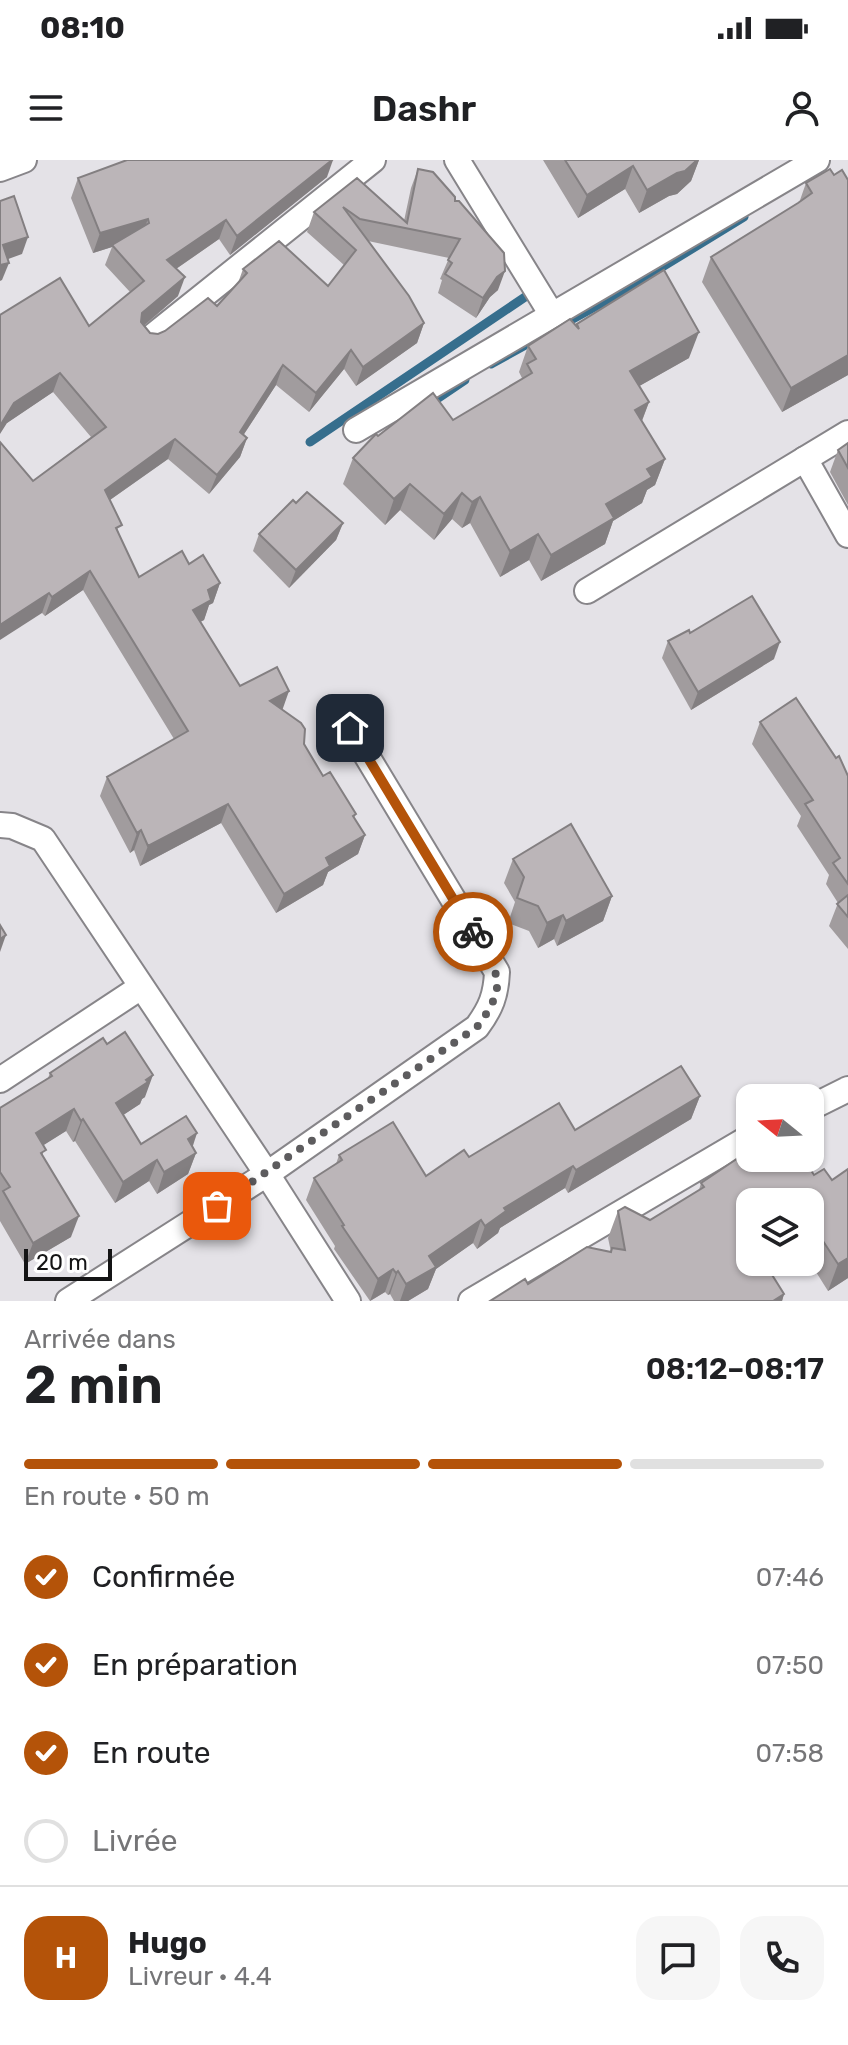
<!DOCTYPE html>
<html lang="fr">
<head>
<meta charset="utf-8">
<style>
	body { margin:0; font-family:Rubik,sans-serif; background:#f6f6f6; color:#202124; height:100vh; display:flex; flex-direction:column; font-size:30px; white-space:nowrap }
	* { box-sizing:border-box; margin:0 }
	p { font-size:26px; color:#757577 }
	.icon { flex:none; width:44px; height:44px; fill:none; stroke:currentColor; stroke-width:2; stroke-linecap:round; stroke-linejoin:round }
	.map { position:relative; height:1141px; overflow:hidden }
	.drawer { display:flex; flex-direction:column; background:#fff; flex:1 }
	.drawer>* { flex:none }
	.needle { width:52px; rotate:288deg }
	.fabs { position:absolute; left:736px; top:924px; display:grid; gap:16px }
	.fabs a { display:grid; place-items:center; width:88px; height:88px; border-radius:16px; background:#fff; box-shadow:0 2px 6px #0004; font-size:40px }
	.scale { position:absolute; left:24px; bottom:20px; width:88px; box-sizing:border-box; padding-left:8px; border:4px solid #141415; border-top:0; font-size:22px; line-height:28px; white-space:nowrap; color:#141415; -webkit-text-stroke:6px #fff; paint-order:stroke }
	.pin { position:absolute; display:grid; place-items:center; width:68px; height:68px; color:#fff; margin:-34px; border-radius:16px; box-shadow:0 4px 12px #0006 }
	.courier { position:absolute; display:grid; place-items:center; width:80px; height:80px; margin:-40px; border:6px solid #b45309; border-radius:50%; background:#fff; color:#222; box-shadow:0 2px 10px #0007 }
	.head em { font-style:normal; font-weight:600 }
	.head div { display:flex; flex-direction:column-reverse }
	.head { display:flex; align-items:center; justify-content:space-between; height:136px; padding:0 24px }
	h1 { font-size:52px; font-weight:600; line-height:60px }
	.bar { display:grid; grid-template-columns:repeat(4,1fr); gap:12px 8px; align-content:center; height:96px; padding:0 24px }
	.bar i { height:10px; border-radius:6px; background:#e0e0e0 }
	.bar .on { background:#b45309 }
	.bar p { grid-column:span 4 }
	.line { display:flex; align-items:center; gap:20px; padding:0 24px; border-top:2px solid #e0e0e0 }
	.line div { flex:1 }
	.round { display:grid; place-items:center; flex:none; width:84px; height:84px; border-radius:24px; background:#f6f6f6 }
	ol { padding:0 24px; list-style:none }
	li { display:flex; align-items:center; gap:24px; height:88px }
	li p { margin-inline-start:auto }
	li .icon { padding:8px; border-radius:50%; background:#b45309; color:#fff; stroke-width:4 }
	li:last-child { color:#757577 }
	li i { width:44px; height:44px; border:4px solid #e0e0e0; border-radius:50% }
	.status { display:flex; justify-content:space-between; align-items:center; height:56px; padding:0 40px; background:#fff; direction:ltr }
	.status svg { height:22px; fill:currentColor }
	header { display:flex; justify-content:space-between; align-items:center; height:104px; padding:0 24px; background:#fff; font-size:36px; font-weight:600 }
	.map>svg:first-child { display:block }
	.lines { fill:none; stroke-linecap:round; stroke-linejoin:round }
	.stream { stroke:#366e8d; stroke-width:9 }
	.minor-casing { stroke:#878589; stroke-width:28 }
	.minor { stroke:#fff; stroke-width:24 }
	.wall { fill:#a19c9e }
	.shaded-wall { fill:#837f81 }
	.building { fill:#bbb5b8; stroke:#837f81; stroke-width:2 }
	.done { stroke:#5d5c5e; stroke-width:8; stroke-dasharray:0 14.4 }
	.route { stroke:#b45309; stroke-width:10 }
</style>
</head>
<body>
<div class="status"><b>08:10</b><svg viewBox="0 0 49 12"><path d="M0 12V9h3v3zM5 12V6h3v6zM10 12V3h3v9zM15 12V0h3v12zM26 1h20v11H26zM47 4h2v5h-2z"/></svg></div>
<header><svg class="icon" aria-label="menu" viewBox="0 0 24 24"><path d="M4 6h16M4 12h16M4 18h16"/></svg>Dashr<svg class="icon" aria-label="person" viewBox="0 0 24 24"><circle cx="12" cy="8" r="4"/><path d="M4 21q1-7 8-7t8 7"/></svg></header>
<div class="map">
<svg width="848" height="1141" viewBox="0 0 848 1141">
	<rect width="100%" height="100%" fill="#e4e2e7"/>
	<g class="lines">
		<g class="stream">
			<path d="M491,204L618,134L744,57"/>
			<path d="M428,245L465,220"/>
			<path d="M310,282L528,135"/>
		</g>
		<defs>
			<g id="minor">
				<path d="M457,0L552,155"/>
				<path d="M0,9L24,0"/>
				<path d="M149,179L373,0"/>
				<path d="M356,270L817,0"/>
				<path d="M805,299L848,375"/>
				<path d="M587,431L848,273"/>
				<path d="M0,665L12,666L43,679L267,1014L348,1141"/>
				<path d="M0,920L141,827"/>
				<path d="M810,948L848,929"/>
				<path d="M68,1141L267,1014L477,867C491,848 496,835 497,812L350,568"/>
				<path d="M471,1141L750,977"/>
			</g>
		</defs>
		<use href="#minor" class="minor-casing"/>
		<use href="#minor" class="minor"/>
	</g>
	<g class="wall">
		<path d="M543,0H699L691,21L677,34L669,36L639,53L625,29L578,58Z"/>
		<path d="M418,9L455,41L498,130L490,137L476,158L438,133L442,120L440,119L449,98L368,81L424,163L417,183L356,226L344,209L309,252L276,225L244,274L247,278L240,297L209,334L168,299L110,340L119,374L139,417L189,404L220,423L213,443L209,445L204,460L200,462L240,526L282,550L323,616L356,654L354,658L365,675L358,694L328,712L323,725L276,753L221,663L140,706L134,690L130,693L100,636L107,617L174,579L83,430L45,456L42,453L33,321L91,277L53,232L7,263L0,155L89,166L130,132L105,105L112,87L93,93L71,38L78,18L327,17L230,95L219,79L176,109L178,136L144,166L150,173L158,174L217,146L238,123L243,109L328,126L344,105L307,72L314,52L357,18L404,61L411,28Z"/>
		<path d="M830,9L848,215L782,252L702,122L711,97L799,43L806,23Z"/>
		<path d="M577,164L689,198L639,226L649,242L642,261L665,299L655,325L647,330L642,343L613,361L605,384L541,421L529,400L500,417L470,363L462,368L452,359L434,380L400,350L385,365L343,324L353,298L378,276L453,260L522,219V218L519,212L528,186L576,166Z"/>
		<path d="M848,283V345L830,312L838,290Z"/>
		<path d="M296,343L343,363L336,380L289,428L253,391L259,374Z"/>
		<path d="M668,481L774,499L691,550L662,498Z"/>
		<path d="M760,562L848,616V789L829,766L838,743L826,724L829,715L797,666L801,656L752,584Z"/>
		<path d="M513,699L612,736L603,761L557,786L554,779L538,788L529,771L508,763L515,742L504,723Z"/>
		<path d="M50,913L145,937L142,939L140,944L123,955L141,984L193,987L196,993L188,1014L157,1034L149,1021L115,1043L75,981L73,982L66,971L43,985V997L71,1077L25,1104L0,1061V948L48,918Z"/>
		<path d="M700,936L691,959L568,1033L565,1028L500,1068L498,1073L477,1089L473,1083L436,1109L428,1129L408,1141H394L390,1134L388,1135L385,1132L370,1141L334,1089L335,1086L306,1040L314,1018L336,1004L339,995L426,1016L469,997L575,970Z"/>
		<path d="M750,974V998L832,1020L848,1009V1118L828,1131L811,1104L803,1109L798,1102H810V1042H750V1102L784,1134L782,1141H490L528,1124L611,1092L608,1078L618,1051L650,1060L699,1030L701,1023L740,996L748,976Z"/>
	</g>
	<g class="shaded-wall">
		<path d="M332,0H333L327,17L230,95L237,76Z"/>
		<path d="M697,0H699L691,21L677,34L669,36L639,53L647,30Z"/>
		<path d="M633,6L625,29L578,58L587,35Z"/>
		<path d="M148,59L140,79L112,85V87L93,93L100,73Z"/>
		<path d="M226,60L219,79L160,120L167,100Z"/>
		<path d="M28,77L22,94L0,102L3,85Z"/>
		<path d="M9,103L2,120L0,121V105Z"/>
		<path d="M505,111L498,130L490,137L476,158L483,138L497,117Z"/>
		<path d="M185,117L178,136L135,173L142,153Z"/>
		<path d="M424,163L417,183L356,226L363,207Z"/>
		<path d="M699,172L689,198L620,237L630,211Z"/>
		<path d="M351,190L344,209L309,252L316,233Z"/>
		<path d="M848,195V215L782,252L791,228Z"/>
		<path d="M283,205L276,225L233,291L240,272Z"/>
		<path d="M60,213L53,232L7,263L0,274V266L14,243Z"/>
		<path d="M649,242L639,268L635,250Z"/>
		<path d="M247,278L240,297L209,334L217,315Z"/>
		<path d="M175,279L168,299L97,349L105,330Z"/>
		<path d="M665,299L655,325L647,330L642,343L613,361L605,384L541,421L551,395L606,344L647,309Z"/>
		<path d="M410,324L400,350L385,365L394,339Z"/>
		<path d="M462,333L452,359L434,380L444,354Z"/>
		<path d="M480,337L470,363L462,368L472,342Z"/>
		<path d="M343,363L336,380L289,428L296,410Z"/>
		<path d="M538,374L529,400L500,417L510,391Z"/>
		<path d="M90,411L83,430L45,456L52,437Z"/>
		<path d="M220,423L213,443L209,445L204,460L186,469L193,450L208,430Z"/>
		<path d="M49,433L42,453L0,480V465Z"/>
		<path d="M780,482L774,499L691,550L698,532Z"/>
		<path d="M289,531L282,551L270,541Z"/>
		<path d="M228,644L221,663L140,706L148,686Z"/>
		<path d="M141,670L134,690L130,693L137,673Z"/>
		<path d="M365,675L358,694L328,712L323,725L276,753L284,734L326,698Z"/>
		<path d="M612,736L603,761L557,786L566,761Z"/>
		<path d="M563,755L554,779L538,788L547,763Z"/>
		<path d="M6,775L0,792V779Z"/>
		<path d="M153,915L145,937L142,939L140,944L108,965L116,943Z"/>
		<path d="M700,936L691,959L568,1033L576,1010Z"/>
		<path d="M74,949L66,971L28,995L36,973Z"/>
		<path d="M83,959L75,981L73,982L81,961Z"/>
		<path d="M197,973L190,995L188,979Z"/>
		<path d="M196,993L188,1014L157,1034L164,1012Z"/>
		<path d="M157,1000L149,1021L115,1043L123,1022Z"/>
		<path d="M573,1006L565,1028L500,1068L498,1073L477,1089L485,1066L504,1048Z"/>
		<path d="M79,1056L71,1077L25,1104L33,1083Z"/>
		<path d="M481,1060L473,1083L436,1109L428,1129L408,1141H400L406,1124L429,1096Z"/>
		<path d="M821,1078L811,1104L803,1109L805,1102H810V1089L812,1083Z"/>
		<path d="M848,1098V1118L828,1131L838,1104Z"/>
		<path d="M393,1109L385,1132L370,1141L378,1119Z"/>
		<path d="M398,1111L390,1134L388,1135L396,1113Z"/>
		<path d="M784,1134L782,1141H773Z"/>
	</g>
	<g class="building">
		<path d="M127,0H332L237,76L226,60L167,100L185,117L142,153L141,162L150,173L158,174L165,171L208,138L217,146L247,113L243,109L279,81L328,126L356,90L314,52L357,18L407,63L418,9L433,12L455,37V41H459L504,93L505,111L497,117L483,138L445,114L452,103L448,100L460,79L360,59L343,47L409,136L424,163L363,207L351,190L316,233L283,205L240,272L247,278L217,315L175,279L105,330L122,365L116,368L139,417L182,391L189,404L203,395L220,423L208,430L211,440L193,450L240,526L277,507L289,531L270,541L301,563L305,569L304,584L323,616L330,612L356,654L353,656L365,675L326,698L330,706L284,734L228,644L148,686L141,670L137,673L107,617L188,571L90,411L52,437L49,433L0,465V282L33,321L106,267L60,213L14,243L0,266V155L60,118L89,166L144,121L112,85L149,63L148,59L100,73L78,18Z"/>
		<path d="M565,0H697L685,11L677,13L647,30L633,6L587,35Z"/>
		<path d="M830,9L834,15L842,10L848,20V195L791,228L711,97L798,43L812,33L806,23Z"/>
		<path d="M14,36L28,77L3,85L9,103L0,105V41Z"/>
		<path d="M664,110L699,172L630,211L649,242L635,250L665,299L647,309L652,317L606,344L614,358L551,395L538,374L510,391L480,337L472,342L462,333L444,354L410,324L394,339L353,298L376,274L378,276L433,233L453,260L532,213L527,204L536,199L528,186L570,159L579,169L577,164Z"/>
		<path d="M848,283V308L838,290Z"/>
		<path d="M307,332L343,363L296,410L259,374L293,340L296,343Z"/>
		<path d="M752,436L780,482L698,532L668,481L689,470L690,473Z"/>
		<path d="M796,538L836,598L839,596L848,616V724L833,703L840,698L805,644L813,640L760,562Z"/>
		<path d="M571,664L612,736L566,761L563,755L547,763L538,746L517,738L524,717L513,699Z"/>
		<path d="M848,735V757L837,744Z"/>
		<path d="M0,765L6,775L0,779Z"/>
		<path d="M125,872L153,915L146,920L148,922L116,943L141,984L186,956L197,973L188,979L196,993L164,1012L157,1000L123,1022L83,959L81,961L74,949L36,973L46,990L41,993L79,1056L33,1083L3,1031L10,1027L0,1012V948L52,916L50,913L103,878L107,884Z"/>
		<path d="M681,906L700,936L576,1010L573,1006L504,1048L506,1051L485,1066L481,1060L429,1096L436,1107L406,1124L398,1111L396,1113L393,1109L378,1119L342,1066L344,1065L314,1018L342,1000L339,995L393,962L426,1016L464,990L469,997L559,943L575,970Z"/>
		<path d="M750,990V998H803L814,1015L824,1009L832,1020L848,1009V1098L838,1104L821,1078L812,1083L810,1080V1042H750V1102H764L784,1134L773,1141H490L525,1119L528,1124L587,1087L611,1092L612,1088L625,1090L618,1051L625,1047L650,1060L704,1027L701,1023Z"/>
	</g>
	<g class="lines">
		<path class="done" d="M217,1046L477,867C510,823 498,814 473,772"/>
		<path class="route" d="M350,568L473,772"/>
	</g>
</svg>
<div class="fabs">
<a><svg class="needle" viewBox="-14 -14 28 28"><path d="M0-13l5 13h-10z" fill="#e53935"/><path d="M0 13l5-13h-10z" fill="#757577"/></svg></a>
<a><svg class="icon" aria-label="layers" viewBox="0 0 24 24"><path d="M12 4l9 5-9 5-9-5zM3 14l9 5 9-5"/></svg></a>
</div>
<div class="scale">20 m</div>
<div class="pin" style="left:217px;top:1046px;background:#ea580c"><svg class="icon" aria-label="bag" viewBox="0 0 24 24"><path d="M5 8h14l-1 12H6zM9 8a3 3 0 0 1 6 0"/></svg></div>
<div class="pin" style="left:350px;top:568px;background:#1f2937"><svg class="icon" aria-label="home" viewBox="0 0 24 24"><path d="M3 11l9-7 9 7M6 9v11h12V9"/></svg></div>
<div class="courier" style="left:473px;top:772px"><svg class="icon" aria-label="bike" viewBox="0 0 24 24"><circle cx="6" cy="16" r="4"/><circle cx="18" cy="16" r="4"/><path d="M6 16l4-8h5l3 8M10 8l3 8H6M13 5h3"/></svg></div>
</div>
<section class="drawer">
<div class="head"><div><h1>2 min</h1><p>Arrivée dans</p></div><em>08:12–08:17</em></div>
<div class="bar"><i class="on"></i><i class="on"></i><i class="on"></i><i></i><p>En route · 50 m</p></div>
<ol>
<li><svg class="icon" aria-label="check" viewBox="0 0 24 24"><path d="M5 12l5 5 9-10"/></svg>Confirmée<p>07:46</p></li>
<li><svg class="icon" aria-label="check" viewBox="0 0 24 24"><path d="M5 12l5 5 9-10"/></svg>En préparation<p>07:50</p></li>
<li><svg class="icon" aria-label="check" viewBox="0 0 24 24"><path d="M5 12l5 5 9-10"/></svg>En route<p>07:58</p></li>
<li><i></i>Livrée</li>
</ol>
<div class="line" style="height:144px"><b class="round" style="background:#b45309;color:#fff">H</b><div><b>Hugo</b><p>Livreur · 4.4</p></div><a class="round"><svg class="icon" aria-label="chat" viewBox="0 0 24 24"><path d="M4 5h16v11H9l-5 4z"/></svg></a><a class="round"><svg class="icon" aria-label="phone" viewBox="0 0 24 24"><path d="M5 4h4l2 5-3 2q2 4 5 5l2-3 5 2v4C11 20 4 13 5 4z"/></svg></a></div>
</section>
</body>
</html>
